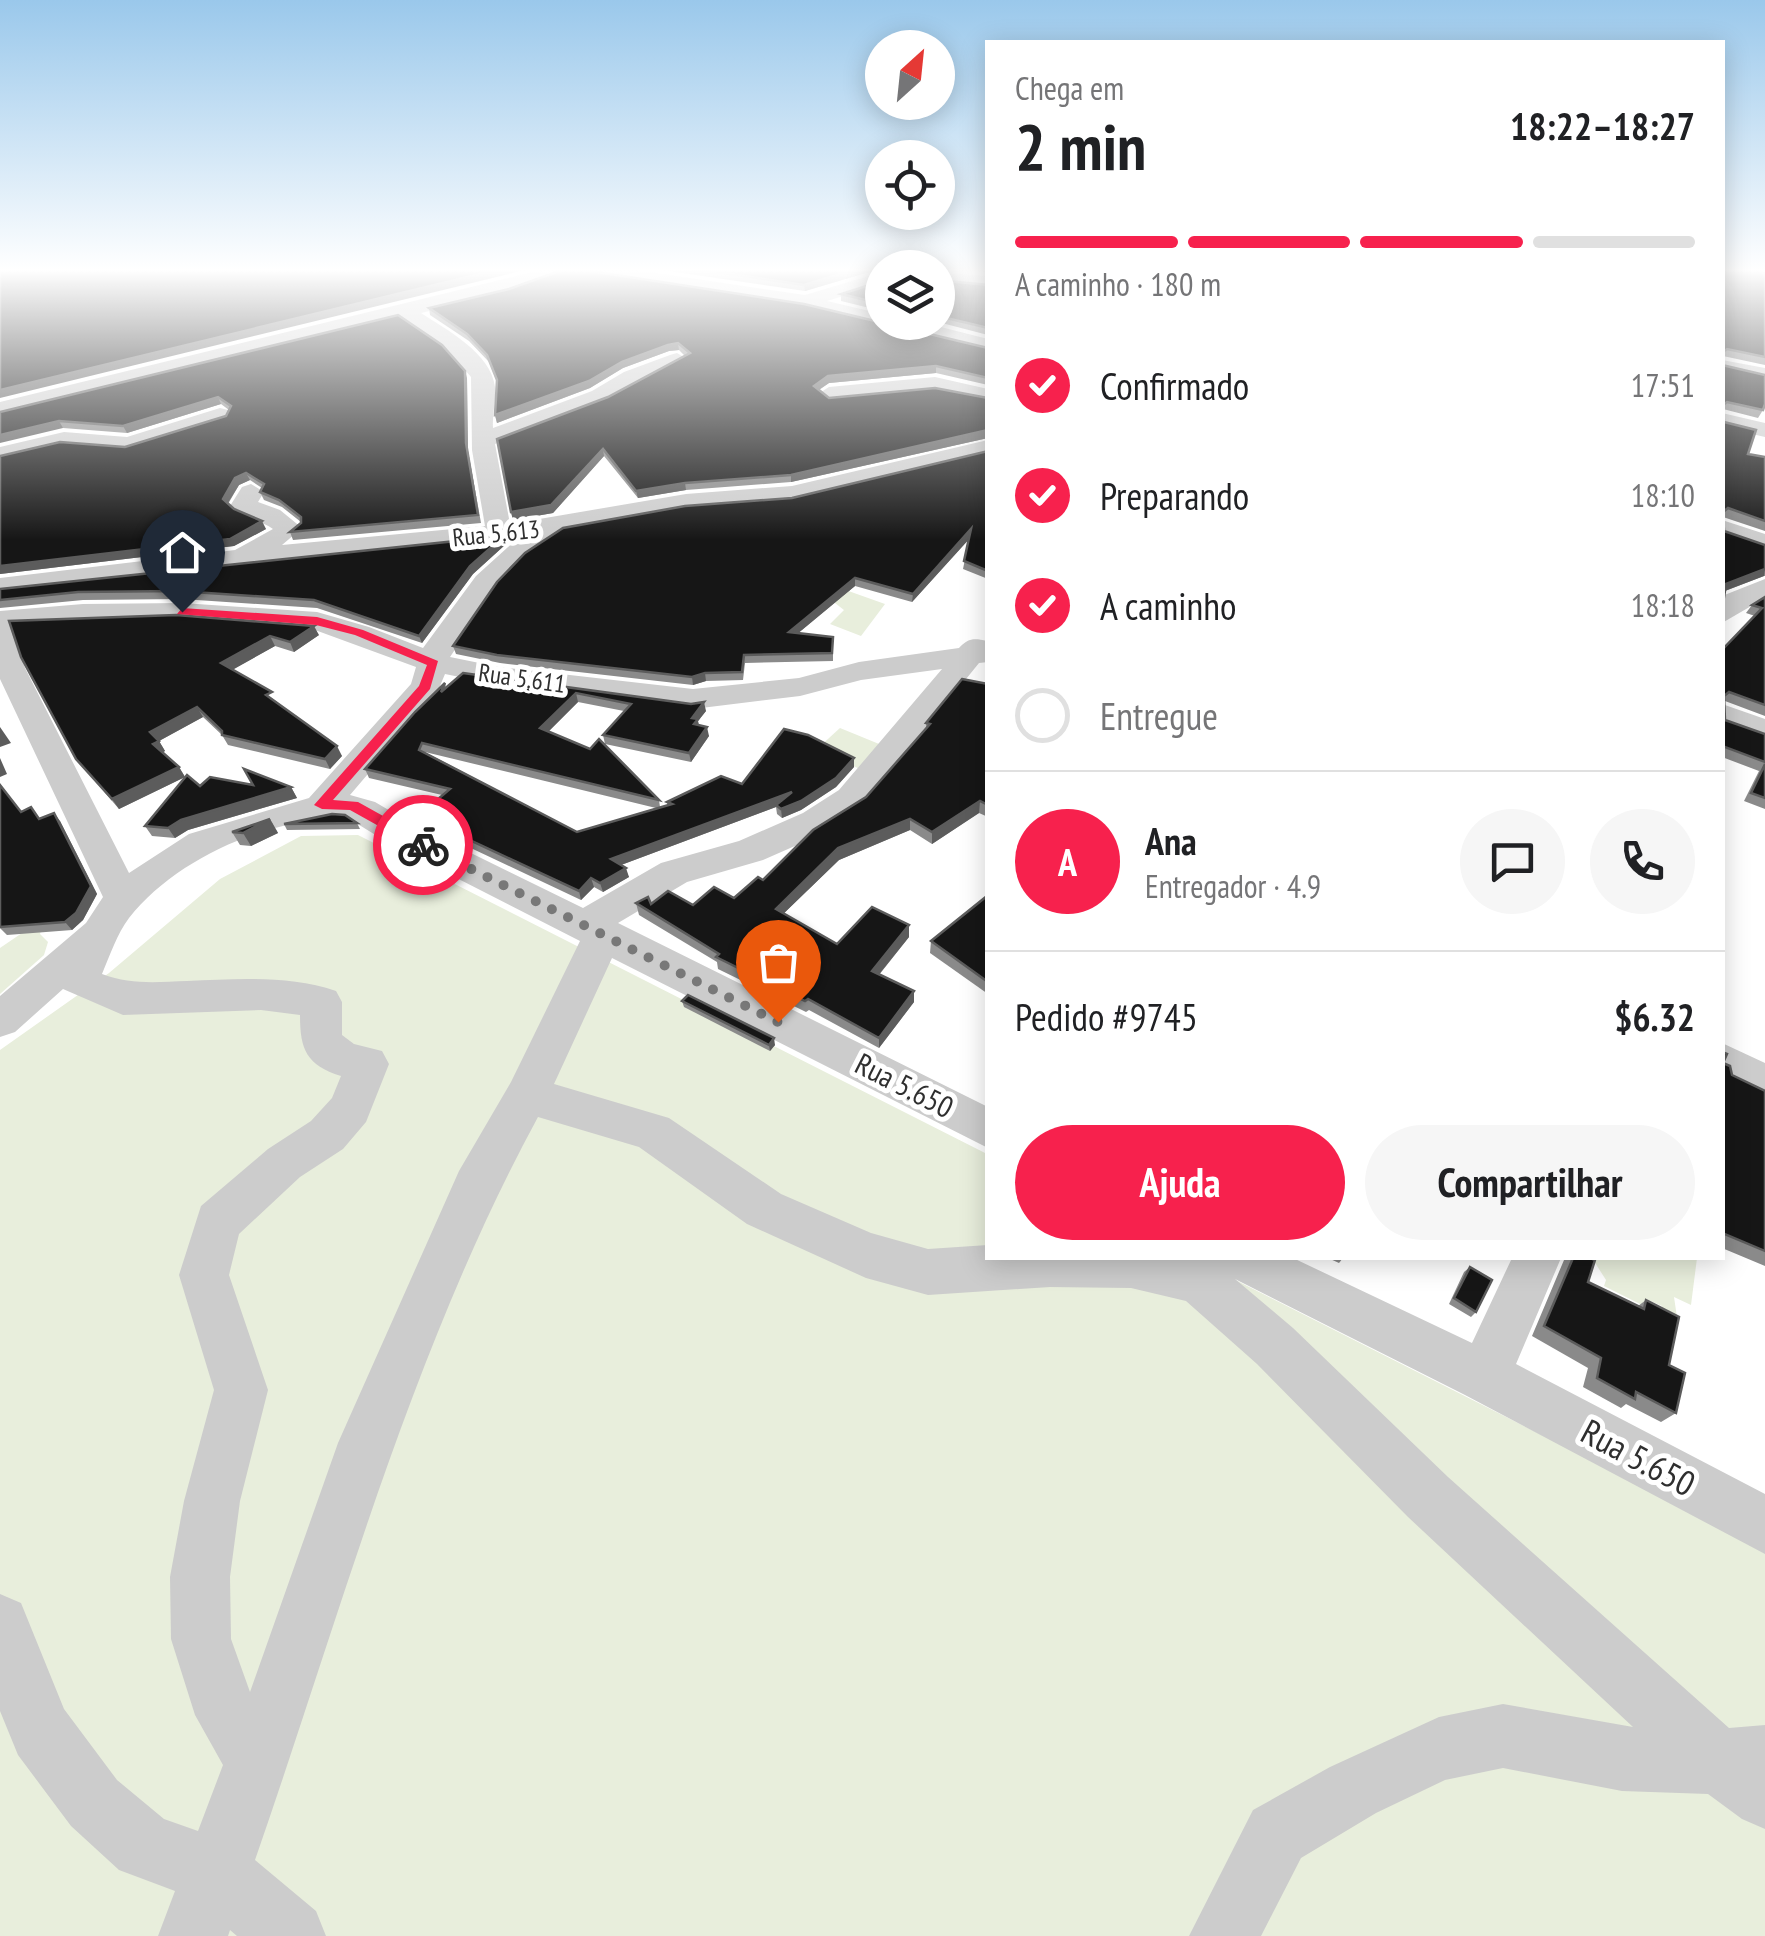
<!DOCTYPE html>
<html lang="pt">
<head>
<meta charset="utf-8">
<style>
	body { margin:0; font-family:"PT Sans Narrow",sans-serif; background:#f6f6f6; color:#202124; height:100vh; display:flex; flex-direction:column; font-size:38px; white-space:nowrap }
	* { box-sizing:border-box; margin:0 }
	p { font-size:32px; color:#757577 }
	.icon { flex:none; width:55px; height:55px; fill:none; stroke:currentColor; stroke-width:2; stroke-linecap:round; stroke-linejoin:round }
	.map { position:relative; flex:1; overflow:hidden }
	.drawer { position:absolute; left:985px; top:40px; width:740px; height:1220px; display:flex; flex-direction:column; background:#fff; border-radius:0px; box-shadow:0 5px 25px #0003 }
	.drawer>* { flex:none }
	.needle { width:65px; rotate:27deg }
	.controls { position:absolute; left:865px; top:30px; display:grid; gap:20px }
	.controls a { display:grid; place-items:center; width:90px; height:90px; border-radius:50%; background:#fff; box-shadow:0 5px 25px #0003; font-size:50px }
	.pin { position:absolute; display:grid; place-items:center; width:85px; height:85px; color:#fff; margin:-102px -42px; border-radius:50% 50% 50% 0; rotate:-45deg; box-shadow:0 0 10px #0007 }
	.pin .icon { rotate:45deg }
	.courier { position:absolute; display:grid; place-items:center; width:100px; height:100px; margin:-50px; border:8px solid #f7214d; border-radius:50%; background:#fff; color:#222; box-shadow:0 2px 12px #0007 }
	.overview em { font-style:normal; font-weight:600 }
	.overview div { display:flex; flex-direction:column-reverse }
	.overview { display:flex; align-items:center; justify-content:space-between; height:170px; padding:0 30px }
	h1 { font-size:65px; font-weight:600; line-height:75px }
	.bar { display:grid; grid-template-columns:repeat(4,1fr); gap:15px 10px; align-content:center; height:120px; padding:0 30px }
	.bar i { height:12px; border-radius:8px; background:#e0e0e0 }
	.bar .current { background:#f7214d }
	.bar p { grid-column:span 4 }
	.line { display:flex; align-items:center; gap:25px; padding:0 30px; border-top:2px solid #e0e0e0 }
	.line div { flex:1 }
	.round { display:grid; place-items:center; flex:none; width:105px; height:105px; border-radius:52px; background:#f6f6f6 }
	ol { padding:0 30px; list-style:none }
	li { display:flex; align-items:center; gap:30px; height:110px }
	li p { margin-inline-start:auto }
	li .icon { padding:10px; border-radius:50%; background:#f7214d; color:#fff; stroke-width:4 }
	li:last-child { color:#757577 }
	li i { width:55px; height:55px; border:5px solid #e0e0e0; border-radius:50% }
	.button { display:flex; gap:20px; margin-top:auto; padding:20px 30px }
	.button a { flex:1; height:115px; border-radius:60px; background:#f7214d; color:#fff; font-size:40px; font-weight:600; line-height:115px; text-align:center }
	.button a+a { background:#f6f6f6; color:#202124 }
	.map>svg:first-child { display:block }
	.green { fill:#e8eedc }
	.lines { fill:none; stroke-linecap:round; stroke-linejoin:round }
	.minor { fill:#ccc; fill-rule:evenodd }
	.wall { fill:#8a8a8a; fill-rule:evenodd }
	.shaded-wall { fill:#5c5c5c }
	.building { fill:#161616; stroke:#5c5c5c; stroke-width:2.5 }
	.route { fill:#f7214d }
	.done { stroke:#787878; stroke-width:10; stroke-dasharray:0 18 }
	.labels { text-anchor:middle; stroke-width:10; stroke-linejoin:round; paint-order:stroke }
	.far-street-label { font-size:25px; fill:#2f2f2f; stroke:#fff }
	.street-label { font-size:30px; fill:#2f2f2f; stroke:#fff }
	.near-street-label { font-size:35px; fill:#2f2f2f; stroke:#fff }
</style>
</head>
<body>
<div class="map">
<svg width="1765" height="1936" viewBox="0 0 1765 1936">
	<rect width="100%" height="100%" fill="#fff"/>
	<g class="green">
		<path d="M840,588L885,604L861,636L830,624L844,610L835,603Z"/>
		<path d="M840,728L884,746L862,770L817,749Z"/>
		<path d="M358,835L987,1154L988,1258H1192L1765,1548V1936H0V1050L109,973L220,879L301,836Z"/>
		<path d="M44,918L40,934L48,942L44,955L0,994V948Z"/>
		<path d="M1592,1258H1697L1691,1305L1674,1297L1678,1324L1660,1314L1662,1306L1646,1299L1644,1306L1604,1286L1606,1280Z"/>
	</g>
	<g class="lines">
		<g class="minor">
			<path d="M545,269H573L509,292L421,313C447,330 491,353 495,387C496,401 492,415 493,428L592,391L624,372L670,355L677,353L687,359L608,401L495,444L510,524L686,494L792,486L988,440V454L792,502L686,510L563,532L525,558L496,588L450,657L499,667L693,689L799,678L859,662L959,648C968,638 974,638 987,641L988,662L979,663L863,806L829,831L763,860L687,882L618,923L988,1107V1148L612,958L554,1084L669,1118L781,1194L871,1233L928,1249L988,1245V1258H1293L1472,1343L1512,1258H1561L1516,1364L1765,1494V1554L1465,1395L1235,1279L1293,1328L1448,1477L1729,1728L1765,1725V1829L1742,1819L1708,1794L1622,1791L1503,1768L1445,1780L1376,1813L1301,1858L1261,1936H1189L1253,1810L1330,1767L1439,1717L1503,1704L1633,1727L1408,1517L1257,1364L1186,1301L1131,1288L1050,1287L928,1295L866,1278L747,1224L639,1147L538,1117C411,1351 342,1610 255,1860L316,1911L326,1936H237L230,1930L228,1936H158L175,1891L119,1870L71,1826L18,1755L0,1711V1594L21,1603L64,1709L117,1780L164,1819L198,1831L223,1765L195,1715L171,1639L170,1577L184,1501L214,1390L179,1275L201,1206L268,1149L311,1121L332,1098L341,1076C306,1065 300,1049 300,1015L261,1010L123,1015L63,989L15,1032L0,1037V996L86,923L103,897L0,679V611L83,604L182,603L317,612L369,627L423,648L476,576L517,539L235,566L0,594V578L235,550L273,529C261,520 239,518 230,506L242,487L251,484L264,492L258,502L280,510L302,528L282,545L485,526L472,450L471,377L447,349L401,318L0,416V402ZM182,621L315,630L416,667L411,684L309,798L189,834L129,873L25,668L11,628L83,622ZM942,669L839,790L803,813L739,841L661,863L583,908L416,826L375,802L350,795L437,693L445,674L499,685L693,709L800,696L861,680ZM348,818L390,844L580,941L511,1082L459,1171L338,1443L250,1692L231,1639L230,1577L240,1501L268,1390L229,1275L239,1234L300,1177L343,1149L366,1122L389,1064L382,1051L354,1044L342,1035V1002L336,991C288,975 237,979 187,981C157,982 131,985 102,974C110,955 117,934 129,918C177,857 272,817 348,818Z"/>
			<path d="M583,269H629L805,295L882,272V284L827,301L882,314V322H921L988,339V351L805,307L592,274Z"/>
			<path d="M938,273L988,276V288L938,284Z"/>
			<path d="M1722,360L1765,368V380L1722,372Z"/>
			<path d="M935,377L988,389V403L935,391L829,401L818,394L829,387Z"/>
			<path d="M220,408L228,410L231,415L228,420L128,451L64,446L0,461V447L64,432L127,437Z"/>
			<path d="M1722,413L1765,423V437L1722,427Z"/>
			<path d="M1722,520L1765,534V551L1722,537Z"/>
			<path d="M1765,579V598L1722,623V596Z"/>
			<path d="M1722,704L1765,719V741L1722,726Z"/>
			<path d="M1722,1043L1765,1063V1103L1722,1082Z"/>
		</g>
	</g>
	<g class="wall">
		<path d="M655,269H879L805,291Z"/>
		<path d="M938,269H988V272Z"/>
		<path d="M590,271L988,348V385L936,373L829,383L819,390L829,398H988V438L791,482L686,490L638,498L604,456L553,513L513,520L511,512L608,397L685,356L679,350L669,351L623,368L590,388L497,423L495,415L497,382L489,362L469,341L430,315L429,308Z"/>
		<path d="M1765,274V365L1723,356Z"/>
		<path d="M938,280L988,285V335L938,322Z"/>
		<path d="M882,281V311L841,301V294Z"/>
		<path d="M1722,365L1763,410L1758,418L1723,409L1724,422L1748,454L1765,457V531L1723,517L1724,531L1765,545V576H1764L1725,591L1722,599Z"/>
		<path d="M467,378L468,451L481,523L293,540L290,532L301,522L282,507L264,500L260,492L262,488L250,480L239,485L228,504L234,509L266,529L234,546L0,574V456L125,447L226,416L229,410L221,404L127,433L63,428L0,412Z"/>
		<path d="M988,451V579L963,569L969,539L912,602L855,586L798,633L833,637V661L745,663L743,680L706,681L693,685L500,663L456,654L453,646L792,498Z"/>
		<path d="M504,536L506,544L473,574L422,643L317,608L182,599L83,600L0,608V589Z"/>
		<path d="M1765,597V716L1725,701V720L1765,734V809L1744,801L1759,771L1722,757V650L1755,616L1746,613L1752,605Z"/>
		<path d="M9,621L319,635L294,652L275,646L233,669L277,702L342,756L330,769L228,745L222,735L203,717L159,741L165,751L163,752L179,767L185,777L119,809L76,759Z"/>
		<path d="M463,673L706,711L698,721L699,725L709,736L691,762L605,744L603,735L624,711L578,702L549,731L659,800L660,807L667,805V802L742,784L854,767L836,787L801,810L782,818L777,814L776,807L621,865L629,877L603,892L594,887L581,900L422,825L418,816L442,795L369,778L365,769L445,683L446,688ZM425,752L656,808L577,832Z"/>
		<path d="M988,684V817L979,813L932,844L910,830L839,860L784,913L837,944L909,937L879,975L914,991V1002L879,1048L809,1010L806,1012L718,969L717,962L639,915L636,903L693,905L734,898L763,880L866,797L926,729V723Z"/>
		<path d="M253,785L291,787L297,798L188,830L175,838L152,836L145,826L200,786Z"/>
		<path d="M21,812L40,819L60,821L97,894L83,920L72,930L7,935L0,928Z"/>
		<path d="M270,819L278,833L251,846L240,845L232,832Z"/>
		<path d="M357,823L360,829L287,830L284,824Z"/>
		<path d="M988,897V994L930,953L931,941Z"/>
		<path d="M682,1001L775,1045L770,1051L684,1007Z"/>
		<path d="M1722,1052L1723,1063L1732,1075L1765,1091V1266L1722,1248Z"/>
		<path d="M1328,1258H1343L1339,1263Z"/>
		<path d="M1567,1258H1590L1588,1282L1638,1306L1646,1300L1669,1365L1676,1413L1661,1422L1626,1404L1621,1408L1583,1387L1588,1368L1532,1336L1564,1260Z"/>
		<path d="M1470,1267L1476,1312L1471,1317L1449,1304L1464,1272Z"/>
	</g>
	<g class="shaded-wall">
		<path d="M501,269H529L0,398V390Z"/>
		<path d="M857,269H879L805,291L804,285Z"/>
		<path d="M678,343L679,350L669,351L623,368L590,388L497,423L495,415L622,362L668,345Z"/>
		<path d="M936,366V373L829,383L814,393V386L828,376Z"/>
		<path d="M465,371L467,378L468,451L481,523L466,443Z"/>
		<path d="M218,397L221,404L127,433L123,426Z"/>
		<path d="M59,421L63,428L0,443V435Z"/>
		<path d="M988,430V438L791,482V475Z"/>
		<path d="M603,449L604,456L553,513L513,520L511,512Z"/>
		<path d="M246,473L250,480L239,485L226,506L223,499L235,478Z"/>
		<path d="M685,483L686,490L638,498L636,491Z"/>
		<path d="M262,521L266,529L234,546L0,574V566Z"/>
		<path d="M971,529V537L912,602L913,594Z"/>
		<path d="M504,536L506,544L473,574L422,643L419,636L470,566Z"/>
		<path d="M1765,569L1764,576L1722,592L1726,584Z"/>
		<path d="M855,578V586L790,640L789,632Z"/>
		<path d="M314,626L319,635L294,652L290,642Z"/>
		<path d="M270,636L275,646L227,673L221,663Z"/>
		<path d="M705,673L706,681L693,685L692,677Z"/>
		<path d="M576,693L578,702L543,737L540,728Z"/>
		<path d="M704,702L706,711L698,721L699,728L696,733L692,718Z"/>
		<path d="M197,707L203,717L159,741L165,751L160,754L153,744L150,732Z"/>
		<path d="M0,727L11,743L0,747Z"/>
		<path d="M707,727L709,736L691,762L689,753Z"/>
		<path d="M337,746L342,756L330,769L325,759Z"/>
		<path d="M0,758L7,774L0,777Z"/>
		<path d="M854,758V767L836,787L801,810L782,818L781,809Z"/>
		<path d="M179,767L185,777L119,809L112,799Z"/>
		<path d="M291,787L297,798L188,830L175,838L168,828L181,820Z"/>
		<path d="M792,792L776,805V807L613,868L611,859Z"/>
		<path d="M980,801L979,813L932,844V832Z"/>
		<path d="M54,813L60,821L97,894L83,920L72,930L65,922Z"/>
		<path d="M270,819L278,833L251,846L243,833Z"/>
		<path d="M910,819V830L839,860L777,920L776,909L838,848Z"/>
		<path d="M626,868L629,877L603,892L600,883Z"/>
		<path d="M591,878L594,887L581,900L579,891Z"/>
		<path d="M909,925V937L872,983V971Z"/>
		<path d="M914,991V1002L879,1048V1038Z"/>
		<path d="M774,1038L775,1045L770,1051L769,1045Z"/>
	</g>
	<g class="building">
		<path d="M0,269H501L0,390Z"/>
		<path d="M565,269H587L590,271L804,304L988,348V378L936,366L828,376L814,386L829,398L935,388L988,398V430L791,475L685,483L636,491L603,449L551,505L511,512L497,439L608,397L690,353L678,343L668,345L622,362L589,381L495,415L497,380L487,355L467,334L429,308L509,289Z"/>
		<path d="M698,269H857L804,285Z"/>
		<path d="M1722,269H1757L1765,274V357L1727,349L1722,353Z"/>
		<path d="M938,280L988,285V328L938,316Z"/>
		<path d="M882,281V304L841,294Z"/>
		<path d="M398,315L442,345L465,371L466,443L478,515L290,532L301,523V517L279,500L260,492L264,484L246,473L235,478L223,499L234,509L262,521L230,539L0,566V456L60,442L125,447L226,416L231,406L218,397L123,426L59,421L0,435V412Z"/>
		<path d="M1722,365L1765,375V404L1763,410L1727,402L1723,405L1724,422L1756,430L1748,454L1765,457V521L1728,508L1723,512L1724,531L1765,545V569L1726,584L1724,597L1722,596Z"/>
		<path d="M988,451V571L964,561L971,529L913,594L855,578L789,632L833,637L832,653L744,655L742,672L705,673L692,677L497,655L453,646L497,582L525,553L563,528L685,506L792,498Z"/>
		<path d="M504,536L470,566L419,636L314,600L178,591L78,592L0,600V589Z"/>
		<path d="M1765,597V705L1729,692L1724,696L1725,720L1765,734V762L1722,746V650L1762,608L1752,605Z"/>
		<path d="M176,615L314,626L290,642L270,636L221,663L272,692L266,695L337,746L325,759L222,735V731L197,707L150,732L159,741L153,744L179,767L112,799L76,759L21,657L9,621Z"/>
		<path d="M463,673L691,704L704,702L692,718L698,719L694,724L707,727L689,753L603,735L631,704L576,693L540,728L590,749L599,739L659,800L422,743L419,750L577,832L672,804L667,802L721,776L742,784L784,729L808,735L854,758L836,778L801,801L781,809L776,805L792,792L611,859L626,868L600,883L591,878L579,891L418,816L450,789L365,769L415,712L445,683L441,692Z"/>
		<path d="M962,679L988,684V805L980,801L932,832L910,819L838,848L776,909L837,944L872,907L909,925L872,971L914,991L879,1038L808,999L805,1001L716,957L719,954L636,903L648,897L651,904L668,891L693,905L714,887L734,898L758,877L763,880L813,830L866,797L930,724L926,723Z"/>
		<path d="M1765,764V798L1751,793Z"/>
		<path d="M244,769L291,787L181,820L168,828L145,826L187,775L200,786L210,777L253,785Z"/>
		<path d="M0,785L21,812L31,807L39,819L54,813L91,886L76,913L65,922L0,927Z"/>
		<path d="M332,814L345,815L357,823L284,824Z"/>
		<path d="M270,819L243,833L232,832Z"/>
		<path d="M987,896L988,897V982L931,941Z"/>
		<path d="M688,995L774,1038L769,1045L682,1001Z"/>
		<path d="M1722,1052L1727,1054L1723,1063L1730,1066L1732,1075L1765,1091V1251L1722,1233Z"/>
		<path d="M1573,1258H1590L1595,1260L1588,1282L1644,1309L1646,1300L1679,1317L1669,1365L1685,1373L1676,1413L1636,1392L1635,1399L1597,1378L1601,1358L1544,1326Z"/>
		<path d="M1470,1267L1492,1280L1476,1312L1454,1298Z"/>
	</g>
	<linearGradient id="sky" x2="0" y2="1"><stop stop-color="#9ac8eb"/><stop offset="0.5" stop-color="#fff"/><stop offset="1" stop-color="#fff" stop-opacity="0"/></linearGradient>
	<rect width="1765" height="540" fill="url(#sky)"/>
	<path class="route" d="M182,608L317,617L363,630L438,661L430,689L333,800L358,802L428,841V848H418L350,810L322,809L314,805L419,686L427,665L355,635L316,625L177,614Z"/>
	<g class="lines">
		<path class="done" d="M423,845L778,1022"/>
	</g>
	<g class="labels">
		<g class="far-street-label">
			<text transform="translate(496 533) rotate(-6)" y="9">Rua 5.613</text>
			<text transform="translate(522 678) rotate(8)" y="9">Rua 5.611</text>
		</g>
		<g class="street-label">
			<text transform="translate(904 1086) rotate(27)" y="10">Rua 5.650</text>
		</g>
		<g class="near-street-label">
			<text transform="translate(1638 1458) rotate(28)" y="12">Rua 5.650</text>
		</g>
	</g>
</svg>
<div class="controls">
<a><svg class="needle" viewBox="-14 -14 28 28"><path d="M0-13l5 13h-10z" fill="#e53935"/><path d="M0 13l5-13h-10z" fill="#757577"/></svg></a>
<a><svg class="icon" aria-label="locate" viewBox="0 0 24 24"><circle cx="12" cy="12" r="6"/><path d="M12 2v4M12 18v4M2 12h4M18 12h4"/></svg></a>
<a><svg class="icon" aria-label="layers" viewBox="0 0 24 24"><path d="M12 4l9 5-9 5-9-5zM3 14l9 5 9-5"/></svg></a>
</div>
<div class="pin" style="left:778px;top:1022px;background:#ea580c"><svg class="icon" aria-label="bag" viewBox="0 0 24 24"><path d="M5 8h14l-1 12H6zM9 8a3 3 0 0 1 6 0"/></svg></div>
<div class="pin" style="left:182px;top:612px;background:#1f2937"><svg class="icon" aria-label="home" viewBox="0 0 24 24"><path d="M3 11l9-7 9 7M6 9v11h12V9"/></svg></div>
<div class="courier" style="left:423px;top:845px"><svg class="icon" aria-label="bike" viewBox="0 0 24 24"><circle cx="6" cy="16" r="4"/><circle cx="18" cy="16" r="4"/><path d="M6 16l4-8h5l3 8M10 8l3 8H6M13 5h3"/></svg></div>
<section class="drawer">
<div class="overview"><div><h1>2 min</h1><p>Chega em</p></div><em>18:22–18:27</em></div>
<div class="bar"><i class="current"></i><i class="current"></i><i class="current"></i><i></i><p>A caminho · 180 m</p></div>
<ol>
<li><svg class="icon" aria-label="check" viewBox="0 0 24 24"><path d="M5 12l5 5 9-10"/></svg>Confirmado<p>17:51</p></li>
<li><svg class="icon" aria-label="check" viewBox="0 0 24 24"><path d="M5 12l5 5 9-10"/></svg>Preparando<p>18:10</p></li>
<li><svg class="icon" aria-label="check" viewBox="0 0 24 24"><path d="M5 12l5 5 9-10"/></svg>A caminho<p>18:18</p></li>
<li><i></i>Entregue</li>
</ol>
<div class="line" style="height:180px"><b class="round" style="background:#f7214d;color:#fff">A</b><div><b>Ana</b><p>Entregador · 4.9</p></div><a class="round"><svg class="icon" aria-label="chat" viewBox="0 0 24 24"><path d="M4 5h16v11H9l-5 4z"/></svg></a><a class="round"><svg class="icon" aria-label="phone" viewBox="0 0 24 24"><path d="M5 4h4l2 5-3 2q2 4 5 5l2-3 5 2v4C11 20 4 13 5 4z"/></svg></a></div>
<div class="line" style="height:130px"><div>Pedido #9745</div><b>$6.32</b></div>
<div class="button"><a>Ajuda</a><a>Compartilhar</a></div>
</section>
</div>
</body>
</html>
